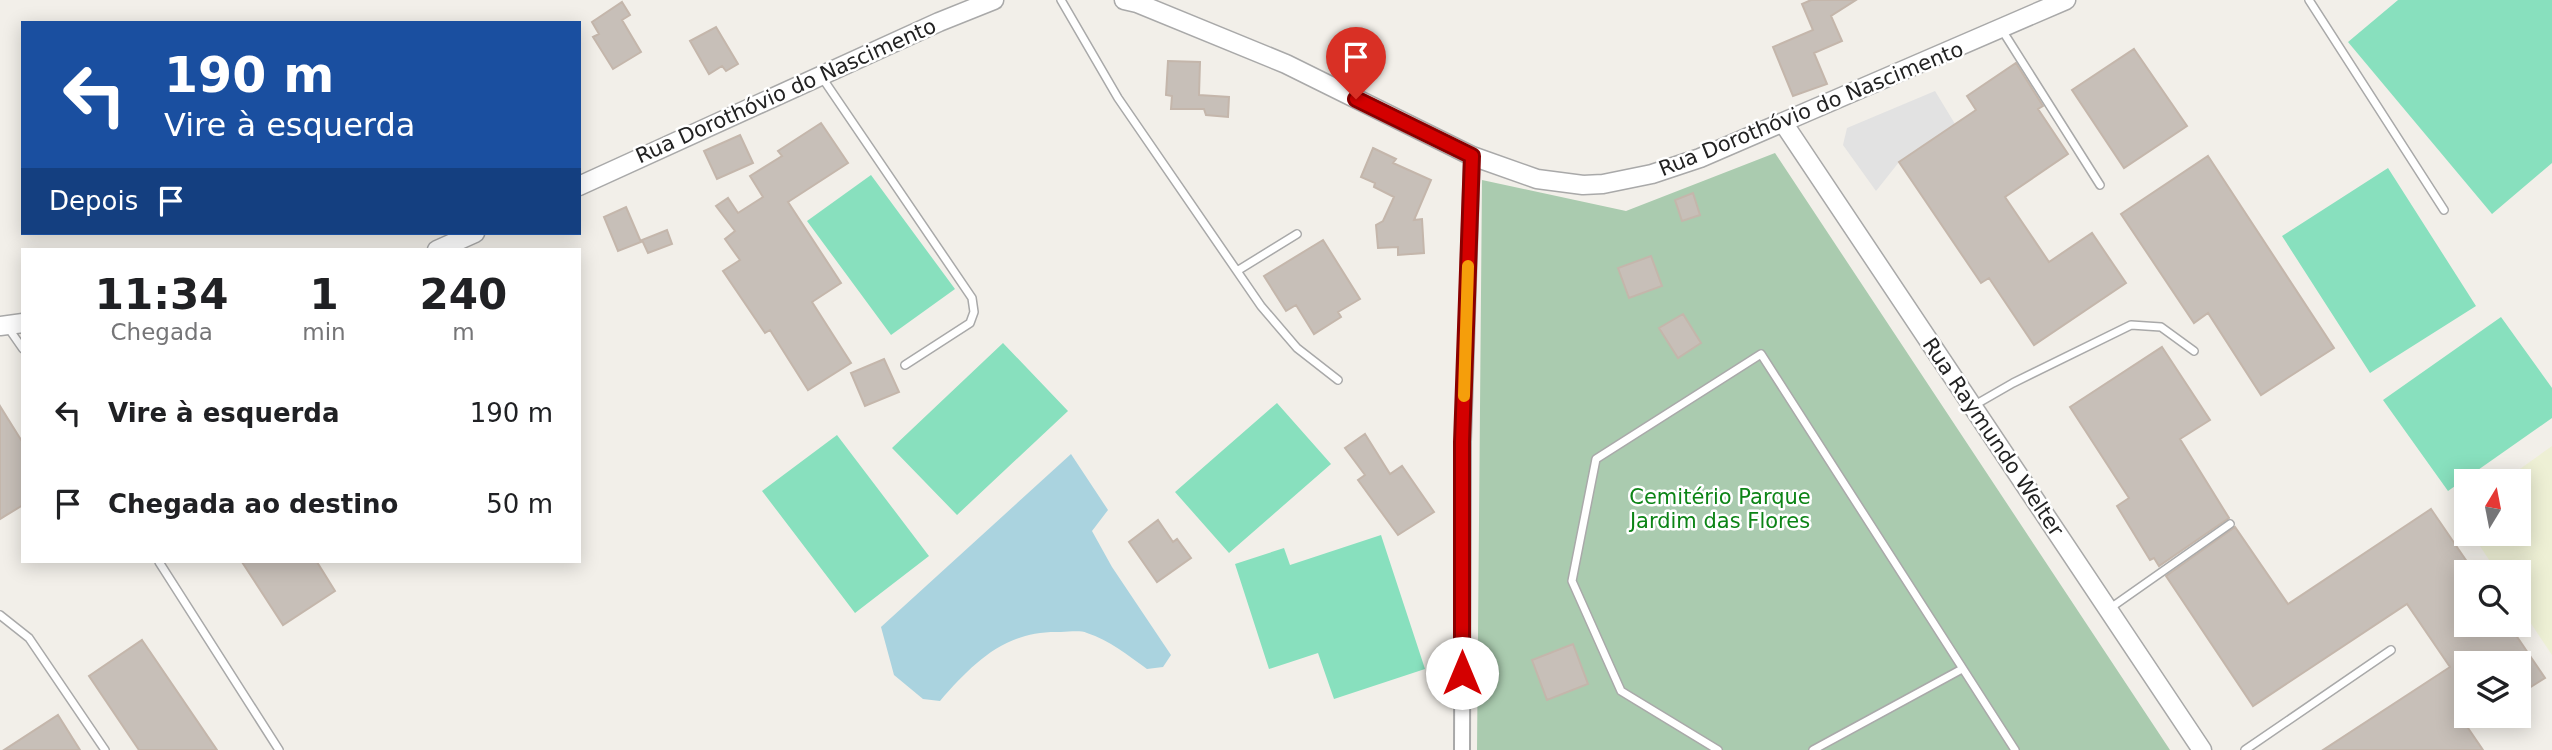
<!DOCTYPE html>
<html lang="pt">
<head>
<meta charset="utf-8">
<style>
  :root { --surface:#fff; --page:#f2f2f2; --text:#202124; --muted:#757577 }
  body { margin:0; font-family:"DejaVu Sans",sans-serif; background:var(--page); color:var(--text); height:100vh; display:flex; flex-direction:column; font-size:26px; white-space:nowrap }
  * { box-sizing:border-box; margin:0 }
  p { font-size:23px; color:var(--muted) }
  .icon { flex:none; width:38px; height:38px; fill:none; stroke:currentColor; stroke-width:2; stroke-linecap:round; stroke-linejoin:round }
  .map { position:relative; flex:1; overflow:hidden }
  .sheet { position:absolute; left:21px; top:248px; width:560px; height:315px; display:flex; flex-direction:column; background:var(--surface); border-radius:0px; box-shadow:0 4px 18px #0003 }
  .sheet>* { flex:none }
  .guide { position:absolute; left:21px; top:21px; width:560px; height:214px; border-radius:0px; box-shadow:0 4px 18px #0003; background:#1a4fa0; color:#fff; overflow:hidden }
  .needle { width:46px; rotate:10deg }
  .fabs { position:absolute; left:2454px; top:469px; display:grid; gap:14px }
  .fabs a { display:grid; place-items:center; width:77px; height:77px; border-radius:0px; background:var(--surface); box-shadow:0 4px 18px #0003; font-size:35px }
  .pin { position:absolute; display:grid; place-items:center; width:60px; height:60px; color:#fff; margin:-72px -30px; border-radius:50% 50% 50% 0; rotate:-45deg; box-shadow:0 0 7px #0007 }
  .pin .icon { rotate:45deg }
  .me { position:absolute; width:77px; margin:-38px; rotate:0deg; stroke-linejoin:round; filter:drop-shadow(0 0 5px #0008) }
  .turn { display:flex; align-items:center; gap:24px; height:147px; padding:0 28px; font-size:32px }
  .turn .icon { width:91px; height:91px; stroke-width:2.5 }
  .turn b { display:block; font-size:49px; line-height:60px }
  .then { display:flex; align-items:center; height:66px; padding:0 28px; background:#0003; gap:14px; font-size:26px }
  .eta { display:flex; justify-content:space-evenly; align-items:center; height:119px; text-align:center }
  .eta b { font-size:42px; font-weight:600; line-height:49px }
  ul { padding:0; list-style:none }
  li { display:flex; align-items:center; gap:21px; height:91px; padding:0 28px }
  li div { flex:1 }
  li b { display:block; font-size:26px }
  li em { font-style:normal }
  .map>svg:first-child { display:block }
  .farmland { fill:#eef0d5 }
  .cemetery { fill:#aacbaf }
  .pitch { fill:#88e0be }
  .parking { fill:#e2e2e2 }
  .water { fill:#aad3df }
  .building { fill:#c7bfb8; stroke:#c4b6ab; stroke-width:2 }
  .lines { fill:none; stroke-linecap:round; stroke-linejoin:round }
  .service-casing { stroke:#a9a9a9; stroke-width:10 }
  .minor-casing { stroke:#a9a9a9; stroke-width:18 }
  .tertiary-casing { stroke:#a9a9a9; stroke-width:21 }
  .service { stroke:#fff; stroke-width:7 }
  .minor { stroke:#fff; stroke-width:14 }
  .tertiary { stroke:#fff; stroke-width:18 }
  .route-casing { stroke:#8a0000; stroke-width:18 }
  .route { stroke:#d40000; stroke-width:12 }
  .slow { stroke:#f59e0b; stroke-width:12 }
  .labels { text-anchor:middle; stroke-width:5; stroke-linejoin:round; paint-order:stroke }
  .street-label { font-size:21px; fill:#222; stroke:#fff }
  .park-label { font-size:21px; fill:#0c8416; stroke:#fff }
</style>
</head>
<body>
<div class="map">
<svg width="2552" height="750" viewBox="0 0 2552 750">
  <rect width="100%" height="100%" fill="#f2efe9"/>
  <path class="farmland" d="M2552,446v209l-34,-51v-32h-21l-25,-38h46v-53h-15z"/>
  <path class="cemetery" d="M1775,153l395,597h-693l5,-570 144,31z"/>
  <path class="pitch" d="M2398,0h154v163l-60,51 -144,-172z
    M2388,168l88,138 -106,67 -88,-137z
    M871,175l84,114 -64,46 -84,-114z
    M2501,317l51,71v30l-104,73 -65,-91z
    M1003,343l65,68 -111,104 -65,-67z
    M1277,403l54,61 -102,89 -54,-61z
    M837,435l92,121 -74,57 -93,-122z
    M1381,535l44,134 -91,30 -16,-46 -49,16 -34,-105 49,-16 6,17z"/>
  <path class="parking" d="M1935,91l20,33 -56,38 -23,29 -33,-46 4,-17z"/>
  <path class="water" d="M1071,454l37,56 -16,21 20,36 59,88 -8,12 -16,2c-18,-13 -38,-29 -60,-36 -7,-3 -18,-1 -26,-1 -55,-2 -87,30 -121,69l-17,-2 -29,-24 -13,-48z"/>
  <path class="building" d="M1811,0h45l-25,16 11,25 -28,12 13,31 -34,12 -20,-49 40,-17 -11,-26z
    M622,2l8,13 -8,5 19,32 -28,17 -20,-32 6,-3 -7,-12z
    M716,27l22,37 -12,7 -4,-5 -13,8 -19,-33z
    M2134,49l53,77 -63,42 -52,-78z
    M1168,61l32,1 -1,33 30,2 -1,20 -22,-2 -2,-6h-33l1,-13 -6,-1z
    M2016,63l27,43 -5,3 30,45 -63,43 44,65 43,-29 34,50 -92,62 -45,-67 -8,5 -82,-121 77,-52 -9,-14z
    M821,123l27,40 -60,39 53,81 -29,19 39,61 -43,27 -38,-60 -5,3 -42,-62 17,-11 -15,-21 10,-8 -19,-25 12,-8 10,15 25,-16 -13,-21 32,-20 -4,-5z
    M740,135l13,28 -36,16 -13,-28z
    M1373,148l23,11 -3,4 38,17 -17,40 8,-1 2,34 -26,2v-8l-20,1 -2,-23 7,-4 11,-24 -20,-10 1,-4 -14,-6z
    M2208,156l126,192 -73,47 -53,-82 -14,10 -73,-109z
    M1693,193l7,22 -18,6 -7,-21z
    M626,207l15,35 -23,9 -14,-34z
    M667,230l5,14 -24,9 -6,-13z
    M1323,240l37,59 -22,13 3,5 -27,17 -18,-29 -10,6 -22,-35z
    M1651,256l11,30 -33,12 -11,-30z
    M1683,314l18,29 -23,15 -19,-30z
    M2162,347l48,73 -30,19 49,79 -70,48 -5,-8 -4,2 -33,-54 12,-8 -59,-91z
    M884,359l15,33 -34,14 -14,-33z
    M0,406l23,37v62l-23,14z
    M1365,434l25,40 12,-8 32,46 -36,23 -40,-55 7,-5 -20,-27z
    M2431,509l43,63h-8v53h43l36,53 -27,17v-32h-52v53h21l-19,12 15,22h-160l127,-83 -43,-63 -154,102 -87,-130 69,-49 53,77z
    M1158,520l15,22 4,-3 14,19 -34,24 -28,-40z
    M242,562h75l18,29 -52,34z
    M142,640l75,110h-78l-50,-74z
    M1573,644l15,40 -41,16 -15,-40z
    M58,715l22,35h-76z"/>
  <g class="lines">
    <defs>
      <path id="service" d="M1061,0l57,98 143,208 36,42 41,32
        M2309,0l135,210
        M2002,30l98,155
        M821,76l151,222 2,14 -4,11 -65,42
        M1237,271l60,-37
        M7,326l16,23
        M1973,406l40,-23 118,-58 30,2 33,24
        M159,562l120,188
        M2109,609l121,-85
        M0,615l29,23 76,112
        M1718,750l-97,-59 -49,-110 24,-122 165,-105 254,396
        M1813,750l149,-81
        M2245,750l146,-100"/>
      <path id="minor" d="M1462,750l1,-308 9,-286"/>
      <path id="tertiary" d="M1124,0l13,3 149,61 186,92 65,23 46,6 20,-1 49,-10 48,-16 366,-158
        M1784,124l418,626
        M579,186l360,-164 55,-22
        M437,250l38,-17
        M0,326l23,-3"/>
    </defs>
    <use href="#service" class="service-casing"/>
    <use href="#minor" class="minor-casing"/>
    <use href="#tertiary" class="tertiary-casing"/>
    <use href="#service" class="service"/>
    <use href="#minor" class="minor"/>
    <use href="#tertiary" class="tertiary"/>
  </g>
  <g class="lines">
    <defs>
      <path id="route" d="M1356,99l116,57 -10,286v231"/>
    </defs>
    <use href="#route" class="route-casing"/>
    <use href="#route" class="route"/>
    <path class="slow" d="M1464,396l4,-130"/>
  </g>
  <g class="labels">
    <g class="street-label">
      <text transform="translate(786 91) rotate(-24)" y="7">Rua Dorothóvio do Nascimento</text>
      <text transform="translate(1811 109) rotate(-22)" y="7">Rua Dorothóvio do Nascimento</text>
      <text transform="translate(1993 437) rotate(56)" y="7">Rua Raymundo Welter</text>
    </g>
    <g class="park-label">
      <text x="1720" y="504">Cemitério Parque<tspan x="1720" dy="24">Jardim das Flores</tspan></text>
    </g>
  </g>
</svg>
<div class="fabs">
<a><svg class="needle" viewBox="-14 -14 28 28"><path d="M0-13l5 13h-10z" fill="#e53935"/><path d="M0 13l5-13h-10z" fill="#757577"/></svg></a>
<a><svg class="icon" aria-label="search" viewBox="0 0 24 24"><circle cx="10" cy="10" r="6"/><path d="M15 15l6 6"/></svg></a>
<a><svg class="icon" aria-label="layers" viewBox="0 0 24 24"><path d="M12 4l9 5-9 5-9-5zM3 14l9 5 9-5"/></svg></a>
</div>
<div class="pin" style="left:1356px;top:99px;background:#d93025"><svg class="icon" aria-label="arrive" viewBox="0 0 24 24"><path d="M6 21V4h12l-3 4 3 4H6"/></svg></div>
<svg class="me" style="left:1462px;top:673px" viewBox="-20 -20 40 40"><circle r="19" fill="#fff"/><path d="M0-13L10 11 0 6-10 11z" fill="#d40000"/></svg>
<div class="guide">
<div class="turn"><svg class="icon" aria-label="left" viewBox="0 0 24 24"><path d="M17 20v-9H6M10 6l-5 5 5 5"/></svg><div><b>190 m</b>Vire à esquerda</div></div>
<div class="then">Depois<svg class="icon" aria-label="arrive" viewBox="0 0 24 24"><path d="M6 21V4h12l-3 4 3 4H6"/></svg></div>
</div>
<section class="sheet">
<div class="eta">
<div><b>11:34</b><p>Chegada</p></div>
<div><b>1</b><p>min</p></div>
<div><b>240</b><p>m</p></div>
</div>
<ul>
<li><svg class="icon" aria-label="left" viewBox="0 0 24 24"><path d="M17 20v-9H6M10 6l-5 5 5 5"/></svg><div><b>Vire à esquerda</b></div><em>190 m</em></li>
<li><svg class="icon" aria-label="arrive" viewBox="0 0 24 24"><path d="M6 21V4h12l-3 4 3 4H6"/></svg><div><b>Chegada ao destino</b></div><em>50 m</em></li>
</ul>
</section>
</div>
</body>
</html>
